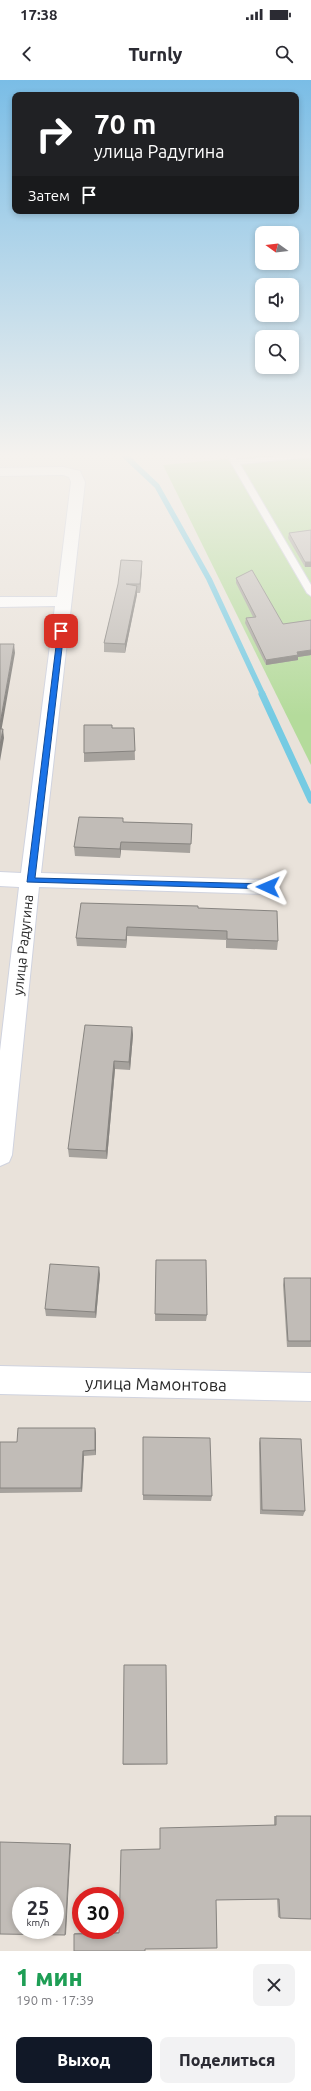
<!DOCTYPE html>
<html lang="ru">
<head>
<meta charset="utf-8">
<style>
  :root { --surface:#fff; --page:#f2f2f3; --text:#2b2b33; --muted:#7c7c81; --accent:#111827 }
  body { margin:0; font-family:Ubuntu,sans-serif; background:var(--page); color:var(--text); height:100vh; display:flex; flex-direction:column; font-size:15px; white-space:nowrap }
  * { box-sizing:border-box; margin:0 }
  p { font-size:13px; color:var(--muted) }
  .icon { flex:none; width:22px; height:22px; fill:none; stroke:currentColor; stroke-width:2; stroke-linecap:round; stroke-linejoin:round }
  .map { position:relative; height:1871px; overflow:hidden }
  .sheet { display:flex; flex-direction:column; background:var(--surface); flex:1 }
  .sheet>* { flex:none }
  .guide { position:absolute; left:12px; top:12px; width:287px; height:122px; border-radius:8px; box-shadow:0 2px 6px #0003; background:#202124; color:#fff; overflow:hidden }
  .needle { width:26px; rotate:285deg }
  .buttons { position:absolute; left:255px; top:146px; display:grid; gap:8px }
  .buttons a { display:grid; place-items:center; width:44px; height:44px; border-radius:8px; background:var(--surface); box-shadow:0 2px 6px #0003; font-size:20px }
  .speed { position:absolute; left:12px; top:1807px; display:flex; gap:8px; font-size:20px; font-weight:700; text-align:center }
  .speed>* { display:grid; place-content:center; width:52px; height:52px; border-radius:50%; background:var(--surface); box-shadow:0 2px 6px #0003; line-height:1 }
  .speed small { font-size:10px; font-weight:400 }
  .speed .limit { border:6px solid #d22; background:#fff; color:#111 }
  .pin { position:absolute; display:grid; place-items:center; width:34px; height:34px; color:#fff; margin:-17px; border-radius:8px; box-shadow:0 2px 6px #0006 }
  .me { position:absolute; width:44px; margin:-22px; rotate:271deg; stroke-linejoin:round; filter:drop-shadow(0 0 3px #0008) }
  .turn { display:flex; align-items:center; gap:14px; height:84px; padding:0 16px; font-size:18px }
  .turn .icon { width:52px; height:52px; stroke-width:2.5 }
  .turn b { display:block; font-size:28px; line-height:34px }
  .then { display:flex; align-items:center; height:38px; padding:0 16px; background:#0003; gap:8px; font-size:15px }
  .round { display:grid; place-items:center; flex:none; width:42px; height:42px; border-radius:8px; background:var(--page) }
  .summary { display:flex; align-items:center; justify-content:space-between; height:68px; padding:0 16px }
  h1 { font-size:24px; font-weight:800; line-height:30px; color:#1e9e55 }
  .action { display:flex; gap:8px; margin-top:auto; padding:8px 16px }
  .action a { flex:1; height:46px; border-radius:8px; background:var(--accent); color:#fff; font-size:16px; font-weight:800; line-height:46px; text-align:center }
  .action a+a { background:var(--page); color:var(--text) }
  .status { display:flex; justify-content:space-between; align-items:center; height:28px; padding:0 20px; background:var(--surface); direction:ltr }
  .status svg { height:11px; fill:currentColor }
  header { display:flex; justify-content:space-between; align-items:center; height:52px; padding:0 16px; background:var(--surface); font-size:18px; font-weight:800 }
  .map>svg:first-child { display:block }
  .green { fill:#b4db9b }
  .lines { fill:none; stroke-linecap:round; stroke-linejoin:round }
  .stream-far1 { stroke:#75cbe3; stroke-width:5.5 }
  .stream { stroke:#75cbe3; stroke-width:7 }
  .service-casing { stroke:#d0d3df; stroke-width:2 }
  .minor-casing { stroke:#d0d3df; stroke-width:2 }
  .service { fill:#fff; fill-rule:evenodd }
  .minor { fill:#fff; fill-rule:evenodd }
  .wall { fill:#a6a29d }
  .shaded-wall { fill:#878480 }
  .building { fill:#c1bcb7; stroke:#878480; fill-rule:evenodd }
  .route { fill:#1a73e8; stroke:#114b97 }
  .labels { text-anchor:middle; stroke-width:3; stroke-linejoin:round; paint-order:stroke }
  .street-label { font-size:14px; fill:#272727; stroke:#fff }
  .near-street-label { font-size:17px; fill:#272727; stroke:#fff }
</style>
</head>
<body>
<div class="status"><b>17:38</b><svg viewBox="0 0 49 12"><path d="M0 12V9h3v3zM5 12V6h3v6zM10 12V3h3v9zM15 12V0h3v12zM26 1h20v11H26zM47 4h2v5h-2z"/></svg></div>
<header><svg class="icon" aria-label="back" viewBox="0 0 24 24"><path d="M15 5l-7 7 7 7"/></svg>Turnly<svg class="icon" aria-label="search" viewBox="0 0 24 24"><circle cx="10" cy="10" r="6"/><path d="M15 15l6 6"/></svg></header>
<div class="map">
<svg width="311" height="1871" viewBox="0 0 311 1871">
  <rect width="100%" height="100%" fill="#e9e2da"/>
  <path class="green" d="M285,374h26v311l-148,-300z"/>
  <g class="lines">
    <path class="stream-far1" d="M123,374l34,32 52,93 54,116"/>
    <path class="stream" d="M262,614l49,106"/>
    <defs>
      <path id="service" d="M226,374h8l3,6 74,-6v3l-71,7 71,121v11l-4,-3z"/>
      <path id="minor" d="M63,387l17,4 5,11 -44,391 227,7 7,2 3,5 -3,5 -7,2 -229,-7 -27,268 -3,7 -9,4v-115l19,-164 -19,-1v-14l21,1 34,-267 -55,1v-10h57l14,-115 -2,-5 -6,-2 -63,1v-8z
        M0,1286l311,7v28l-311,-7z"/>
    </defs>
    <use href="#service" class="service-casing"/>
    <use href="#minor" class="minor-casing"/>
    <use href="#service" class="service"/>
    <use href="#minor" class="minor"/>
  </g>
  <path class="wall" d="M311,450v37h-6l-17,-29 1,-5z
    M142,489l-2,24h-3l-12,60 -21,-1v-9l14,-59z
    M236,498l47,46 28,-4v35l-13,2v3l-32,5 -21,-42 1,-5 7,-1 -17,-34z
    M112,648h22l1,32 -51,2v-9z
    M123,738v4l69,2 -2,29 -69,-3 -1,8 -45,-2 -1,-9z
    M198,828l80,33 -1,9 -51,-2v-8l-99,-4 -1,12 -49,-2 -1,-8z
    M132,947l1,8 -3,35 -15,-1 -8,90 -38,-2 -1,-8z
    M156,1180l51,55 -1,6h-51z
    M100,1194l-4,44 -50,-2 -1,-7z
    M284,1198h27v69h-24l-4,-62z
    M95,1348l1,6v21l-12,1 -2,36 -82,1v-51h17z
    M260,1358l45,73 -2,5 -43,-2 -1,-71z
    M143,1415l69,1 -1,5 -68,-1z
    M166,1585l1,99 -44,1v-1z
    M274,1736h2l4,102 -2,-1 -1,-18 -61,1 1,48 -143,-14 1,-1 44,-1 41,-83 114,-24z"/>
  <path class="shaded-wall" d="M142,481v8l-2,24v-9z
    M305,482h6v5h-6z
    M137,506v9l-12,58v-9z
    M14,564l1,9 -15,85v-14z
    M311,570v5l-13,2v3l-32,5v-5l31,-8z
    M3,649l1,9 -4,23v-16z
    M121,762v8l-1,8v-9z
    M127,847v9l-1,12v-8z
    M132,947l1,8 -3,35 -1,-8z
    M114,981l1,8 -8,90 -1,-8z
    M99,1187l1,7 -4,44 -1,-6z
    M95,1348l1,6v21l-1,-5z
    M83,1371l1,5 -2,36 -1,-4z
    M70,1764h1l-5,90 -1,1z"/>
  <path class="building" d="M311,450v32h-6l-16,-29z
    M121,480l21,1 -2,23h-14l11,2 -12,58 -21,-1 14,-59z
    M252,490l31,54 28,-4v30l-14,2 1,3 -32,5 -20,-42 10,-1 -20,-39z
    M0,564h14l-14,80z
    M84,645h28v3h22l1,23 -51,2z
    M0,649h3l-3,16z
    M79,737l44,1v4l69,2 -1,20 -70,-2 -1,7 -46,-2z
    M81,823l117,3v2l79,3 1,30 -51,-2v-8l-100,-4 -1,13 -50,-2z
    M85,945l47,2 -3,35 -15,-1 -8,90 -38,-2z
    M156,1180h50l1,55 -52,-1z
    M50,1184l49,3 -4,45 -50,-3z
    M284,1198h27v63h-23z
    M18,1348h77v22l-12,1 -2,37h-81v-46h17z
    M143,1357l67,1 2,58 -69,-1z
    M260,1358l41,1 4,72 -43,-1z
    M124,1585h42l1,99h-44z
    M276,1736h35v103l-31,-1 -1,-19 -63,1 1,48 -72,1v2h-71v-17l45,-1 2,-83 39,-1v-21l116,-3z
    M0,1762l70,2 -5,91 -65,-1zM21,1816h34v34h-34z"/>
  <linearGradient id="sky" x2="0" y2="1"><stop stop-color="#7abde6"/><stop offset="0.59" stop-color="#f5f2ee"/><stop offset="1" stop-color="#f5f2ee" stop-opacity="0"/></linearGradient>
  <rect width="311" height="636" fill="url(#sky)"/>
  <path class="route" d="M58,550l6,1 -29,247 233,6 3,1v4l-244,-7z"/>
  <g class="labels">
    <g class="street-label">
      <text transform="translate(23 865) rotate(-84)" y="5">улица Радугина</text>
    </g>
    <g class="near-street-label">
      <text transform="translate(156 1304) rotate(1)" y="6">улица Мамонтова</text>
    </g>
  </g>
</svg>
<div class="buttons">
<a><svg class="needle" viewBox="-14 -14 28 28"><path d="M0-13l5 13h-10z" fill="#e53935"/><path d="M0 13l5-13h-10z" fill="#7c7c81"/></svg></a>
<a><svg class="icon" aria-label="sound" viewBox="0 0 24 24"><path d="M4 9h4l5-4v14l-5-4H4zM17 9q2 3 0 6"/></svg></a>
<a><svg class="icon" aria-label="search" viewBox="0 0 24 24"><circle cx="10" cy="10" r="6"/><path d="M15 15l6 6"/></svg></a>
</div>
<div class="speed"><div>25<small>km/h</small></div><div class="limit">30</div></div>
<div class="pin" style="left:61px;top:551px;background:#d93025"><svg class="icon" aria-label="arrive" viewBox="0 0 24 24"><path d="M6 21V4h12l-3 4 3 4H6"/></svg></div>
<svg class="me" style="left:268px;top:807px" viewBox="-20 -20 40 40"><path d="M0-17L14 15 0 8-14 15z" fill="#1a73e8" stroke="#fff" stroke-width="4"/></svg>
<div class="guide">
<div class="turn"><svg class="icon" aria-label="right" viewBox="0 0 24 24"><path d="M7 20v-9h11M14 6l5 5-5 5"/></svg><div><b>70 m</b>улица Радугина</div></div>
<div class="then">Затем<svg class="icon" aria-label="arrive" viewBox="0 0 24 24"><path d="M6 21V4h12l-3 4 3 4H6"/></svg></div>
</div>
</div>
<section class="sheet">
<div class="summary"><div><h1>1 мин</h1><p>190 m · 17:39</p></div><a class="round"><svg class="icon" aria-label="close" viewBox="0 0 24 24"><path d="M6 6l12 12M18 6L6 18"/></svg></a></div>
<div class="action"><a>Выход</a><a>Поделиться</a></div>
</section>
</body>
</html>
